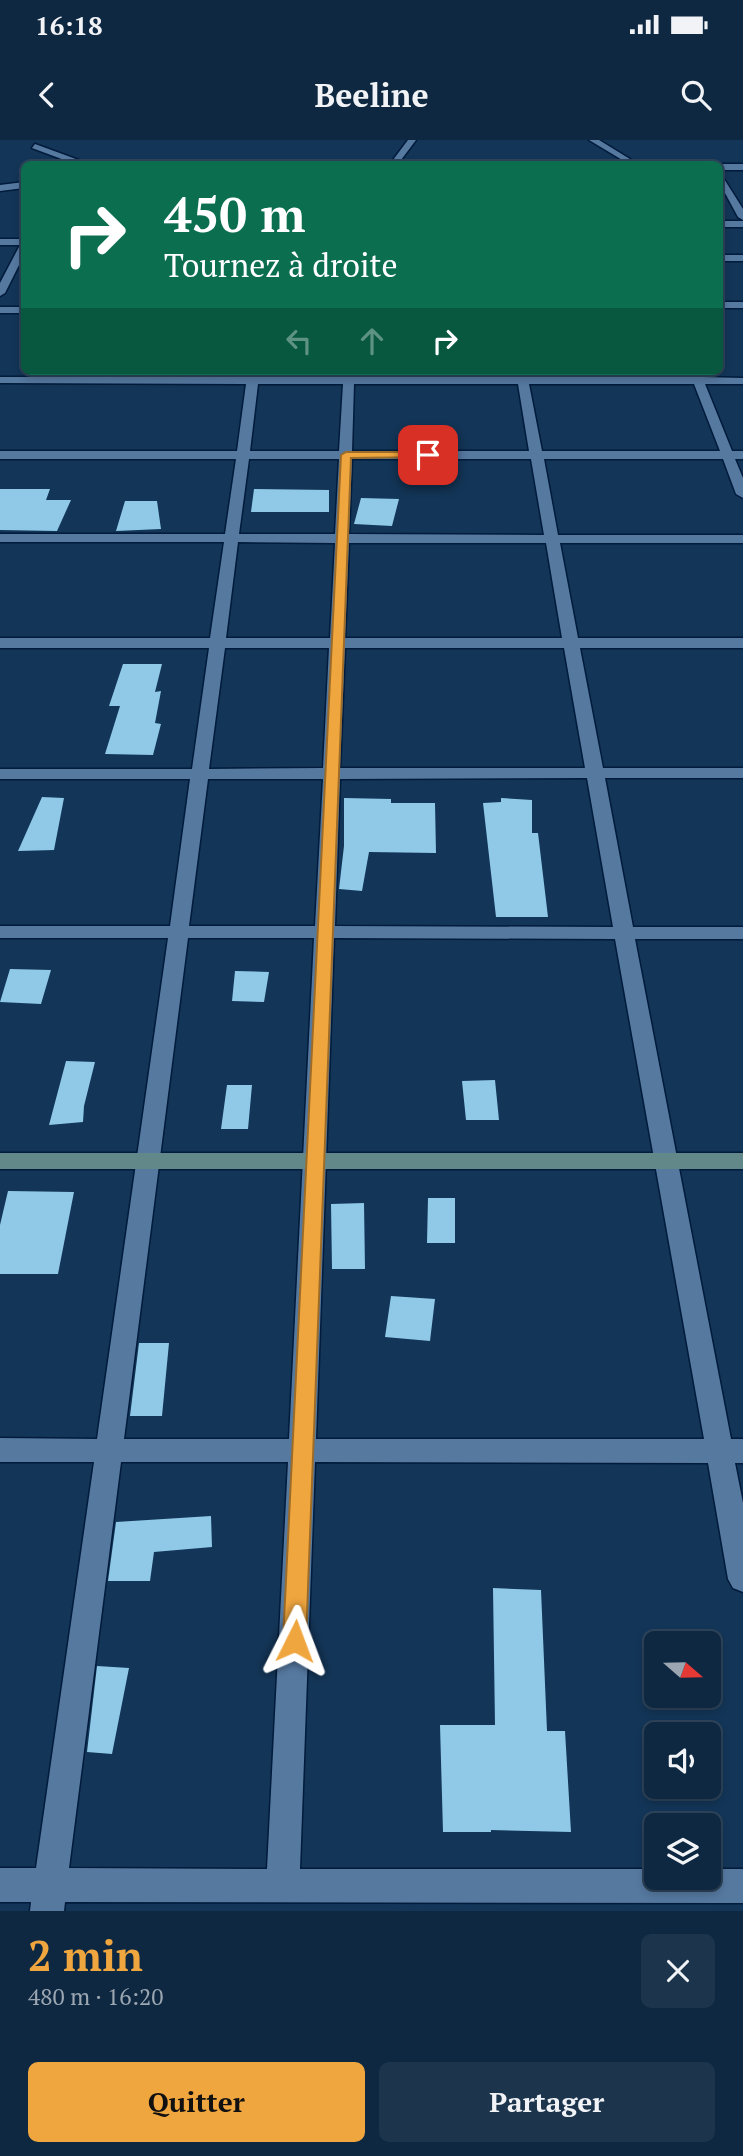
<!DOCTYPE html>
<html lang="fr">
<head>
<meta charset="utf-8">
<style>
  :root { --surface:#0e2841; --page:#1c344c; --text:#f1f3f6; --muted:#9ba6b1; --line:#2e445a; --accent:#f0a63e }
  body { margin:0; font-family:"PT Serif",serif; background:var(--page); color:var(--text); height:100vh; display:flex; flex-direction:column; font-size:26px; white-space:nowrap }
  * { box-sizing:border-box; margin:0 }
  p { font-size:23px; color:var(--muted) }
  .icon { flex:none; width:38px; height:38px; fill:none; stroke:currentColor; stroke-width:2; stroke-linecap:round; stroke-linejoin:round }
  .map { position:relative; height:1771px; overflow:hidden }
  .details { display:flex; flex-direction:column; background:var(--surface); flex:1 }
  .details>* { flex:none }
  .top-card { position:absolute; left:21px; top:21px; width:702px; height:214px; border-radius:10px; box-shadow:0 4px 10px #0003,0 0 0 2px var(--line); background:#0b6e4f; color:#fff; overflow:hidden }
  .needle { width:46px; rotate:110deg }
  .fabs { position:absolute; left:644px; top:1491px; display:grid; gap:14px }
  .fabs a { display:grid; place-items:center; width:77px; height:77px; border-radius:10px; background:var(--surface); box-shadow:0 4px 10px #0003,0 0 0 2px var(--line); font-size:35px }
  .pin { position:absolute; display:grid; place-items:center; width:60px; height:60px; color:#fff; margin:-30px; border-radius:14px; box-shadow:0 4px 10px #0006 }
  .me { position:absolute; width:77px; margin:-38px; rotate:3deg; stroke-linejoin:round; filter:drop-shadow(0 0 5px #0008) }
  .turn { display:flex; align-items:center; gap:24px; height:147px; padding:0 28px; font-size:32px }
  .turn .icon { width:91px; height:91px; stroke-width:2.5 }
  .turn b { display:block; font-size:49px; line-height:60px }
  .lanes { display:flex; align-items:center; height:66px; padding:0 28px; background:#0003; justify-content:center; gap:35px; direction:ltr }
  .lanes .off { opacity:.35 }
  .round { display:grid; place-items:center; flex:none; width:74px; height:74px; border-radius:10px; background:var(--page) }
  .overview { display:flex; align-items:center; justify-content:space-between; height:119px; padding:0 28px }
  h1 { font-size:42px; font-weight:700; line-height:52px; color:var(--accent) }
  .button { display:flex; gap:14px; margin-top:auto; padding:14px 28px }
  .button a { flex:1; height:80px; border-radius:10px; background:var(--accent); color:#111; font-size:28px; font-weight:700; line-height:80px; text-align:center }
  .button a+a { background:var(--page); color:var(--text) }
  .status { display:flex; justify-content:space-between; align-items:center; height:49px; padding:0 35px; background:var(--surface); direction:ltr }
  .status svg { height:19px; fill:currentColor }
  header { display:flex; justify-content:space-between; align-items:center; height:91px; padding:0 28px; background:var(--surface); font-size:32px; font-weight:700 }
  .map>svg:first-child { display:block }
  .building { fill:#8fc9e7 }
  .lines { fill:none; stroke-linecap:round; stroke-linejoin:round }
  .street-casing { stroke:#001b3b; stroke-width:3 }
  .secondary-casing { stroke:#001b3b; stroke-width:3 }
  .street { fill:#5679a0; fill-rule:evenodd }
  .secondary { fill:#62888a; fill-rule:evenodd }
  .route { fill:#f0a63e; stroke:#9c6c28; stroke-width:2 }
</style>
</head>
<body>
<div class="status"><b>16:18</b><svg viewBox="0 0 49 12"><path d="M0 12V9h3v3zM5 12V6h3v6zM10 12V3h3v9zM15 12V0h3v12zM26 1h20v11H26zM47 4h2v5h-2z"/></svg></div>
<header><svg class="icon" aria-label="back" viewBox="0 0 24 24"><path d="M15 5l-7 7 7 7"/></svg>Beeline<svg class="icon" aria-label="search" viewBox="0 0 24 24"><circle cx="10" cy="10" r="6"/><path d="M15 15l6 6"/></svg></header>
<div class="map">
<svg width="743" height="1771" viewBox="0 0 743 1771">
  <rect width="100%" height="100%" fill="#133557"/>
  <path class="building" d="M0,349h50l-4,11h25l-14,31 -57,-1z
    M254,349l75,1v22h-78z
    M361,358l38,1 -7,27 -38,-2z
    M125,361h32l4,28 -45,2z
    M123,524h39l-7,28 6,-1 -6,32 6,1 -8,31 -48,-1 15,-48h-11z
    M42,657l22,1 -10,52 -36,1z
    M344,658l47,1v4h44l1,50 -67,-1 -7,39 -23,-2 5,-43z
    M501,658l31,2v33h6l10,84h-52l-13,-114 18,-1z
    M10,829l41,1 -10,34 -41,-2z
    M235,831l34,1 -5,30 -32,-1z
    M66,921l29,1 -11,44 -1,16 -34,3z
    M495,940l4,40h-33l-4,-39z
    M227,945h25l-4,44h-27z
    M8,1051l66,1 -16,82h-58v-49z
    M428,1058h27v45h-28z
    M364,1063l1,66h-33l-1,-65z
    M391,1156l44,3 -5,42 -45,-4z
    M139,1203h30l-7,73h-32z
    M211,1376l1,31 -58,5 -4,29h-42l8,-59z
    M493,1448l48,2 6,141h18l6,101 -80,-2v2h-48l-3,-107h55z
    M97,1526l32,2 -17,86 -25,-2z"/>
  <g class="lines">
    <defs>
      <path id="street" d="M408,0h8l-18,24h-8z
        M589,0h10l39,24h-9z
        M35,4l49,18 1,2h-10l-43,-16z
        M719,24h24v6h-24z
        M719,31l24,38v11l-5,-3 -19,-35z
        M24,42v6l-24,3v-6z
        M719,81h24v6h-24z
        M0,99h24v16l-19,38 -5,3v-13l20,-38h-20z
        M719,115h24v6h-24z
        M719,162h24v6h-24z
        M0,167h24v6h-24z
        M248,231h12l-1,6h84v-6h12v6h161l-1,-6h12l1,6h163l-3,-6h12l2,6 41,1v6h-38l27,67h11v8h-8l8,19v20l-7,-4 -13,-35h-179l14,76h185v8h-183l18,95h165v10h-163l23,120h140v10h-138l28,149h110v12h-108l96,500h12v24h-8l8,40v89l-10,-4 -5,-9 -20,-116 -393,-1 -15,407h356v9h53v-9h34v34l-678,-1 -1,9h-34l1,-9h-31v-34h36l58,-406h-94v-24l97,1 71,-501h-168v-12h170l20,-147h-190v-10h192l17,-121h-209v-10h210l14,-96h-224v-8h225l11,-75h-236v-8h237l9,-67 -246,-1v-6h247zM258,244h85l-4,67h-89zM354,244h164l11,67h-177zM529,244h165l26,67h-178zM249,319h90l-4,75h-96zM352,319h179l13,76 -195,-1zM238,402l97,1 -5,95h-104zM349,403h197l16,95h-217zM225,508h104l-6,120 -114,1zM345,508h219l21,120h-245zM587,638l26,149 -278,-1 5,-147zM208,639h115l-8,147h-126zM188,798h126l-25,501h-165zM334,798l281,1 89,500h-388zM121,1322h167l-21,407 -198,-1z"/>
      <path id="secondary" d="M0,1013h743v16h-743z"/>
    </defs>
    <use href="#street" class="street-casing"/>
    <use href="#secondary" class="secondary-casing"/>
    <use href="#street" class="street"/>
    <use href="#secondary" class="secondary"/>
  </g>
  <path class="route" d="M428,312l4,3 -1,2 -80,1 -45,1183 -3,7 -8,3 -9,-3 -3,-7 58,-1186 5,-3z"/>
</svg>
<div class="fabs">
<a><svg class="needle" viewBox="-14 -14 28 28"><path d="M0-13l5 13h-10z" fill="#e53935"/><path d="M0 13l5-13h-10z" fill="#9ba6b1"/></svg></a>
<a><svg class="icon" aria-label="sound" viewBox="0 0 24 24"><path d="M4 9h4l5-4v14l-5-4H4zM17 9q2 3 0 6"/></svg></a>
<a><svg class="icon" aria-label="layers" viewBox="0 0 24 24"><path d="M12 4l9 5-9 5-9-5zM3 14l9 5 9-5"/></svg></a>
</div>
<div class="pin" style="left:428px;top:315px;background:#d93025"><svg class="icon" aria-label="arrive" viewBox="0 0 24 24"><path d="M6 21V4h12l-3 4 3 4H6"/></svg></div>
<svg class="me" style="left:295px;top:1501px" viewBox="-20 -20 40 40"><path d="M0-17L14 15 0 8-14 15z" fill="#f0a63e" stroke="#fff" stroke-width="4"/></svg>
<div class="top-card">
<div class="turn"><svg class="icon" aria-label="right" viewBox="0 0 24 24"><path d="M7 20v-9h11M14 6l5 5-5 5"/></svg><div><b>450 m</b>Tournez à droite</div></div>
<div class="lanes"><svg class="icon off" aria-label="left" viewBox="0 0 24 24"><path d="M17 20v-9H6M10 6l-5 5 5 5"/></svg><svg class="icon off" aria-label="ahead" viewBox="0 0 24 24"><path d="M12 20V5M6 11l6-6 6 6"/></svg><svg class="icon" aria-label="right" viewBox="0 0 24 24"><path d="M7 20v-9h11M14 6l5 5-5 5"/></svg></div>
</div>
</div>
<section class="details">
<div class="overview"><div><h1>2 min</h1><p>480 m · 16:20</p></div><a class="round"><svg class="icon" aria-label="close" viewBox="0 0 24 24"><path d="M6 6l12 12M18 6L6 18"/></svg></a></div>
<div class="button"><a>Quitter</a><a>Partager</a></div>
</section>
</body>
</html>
